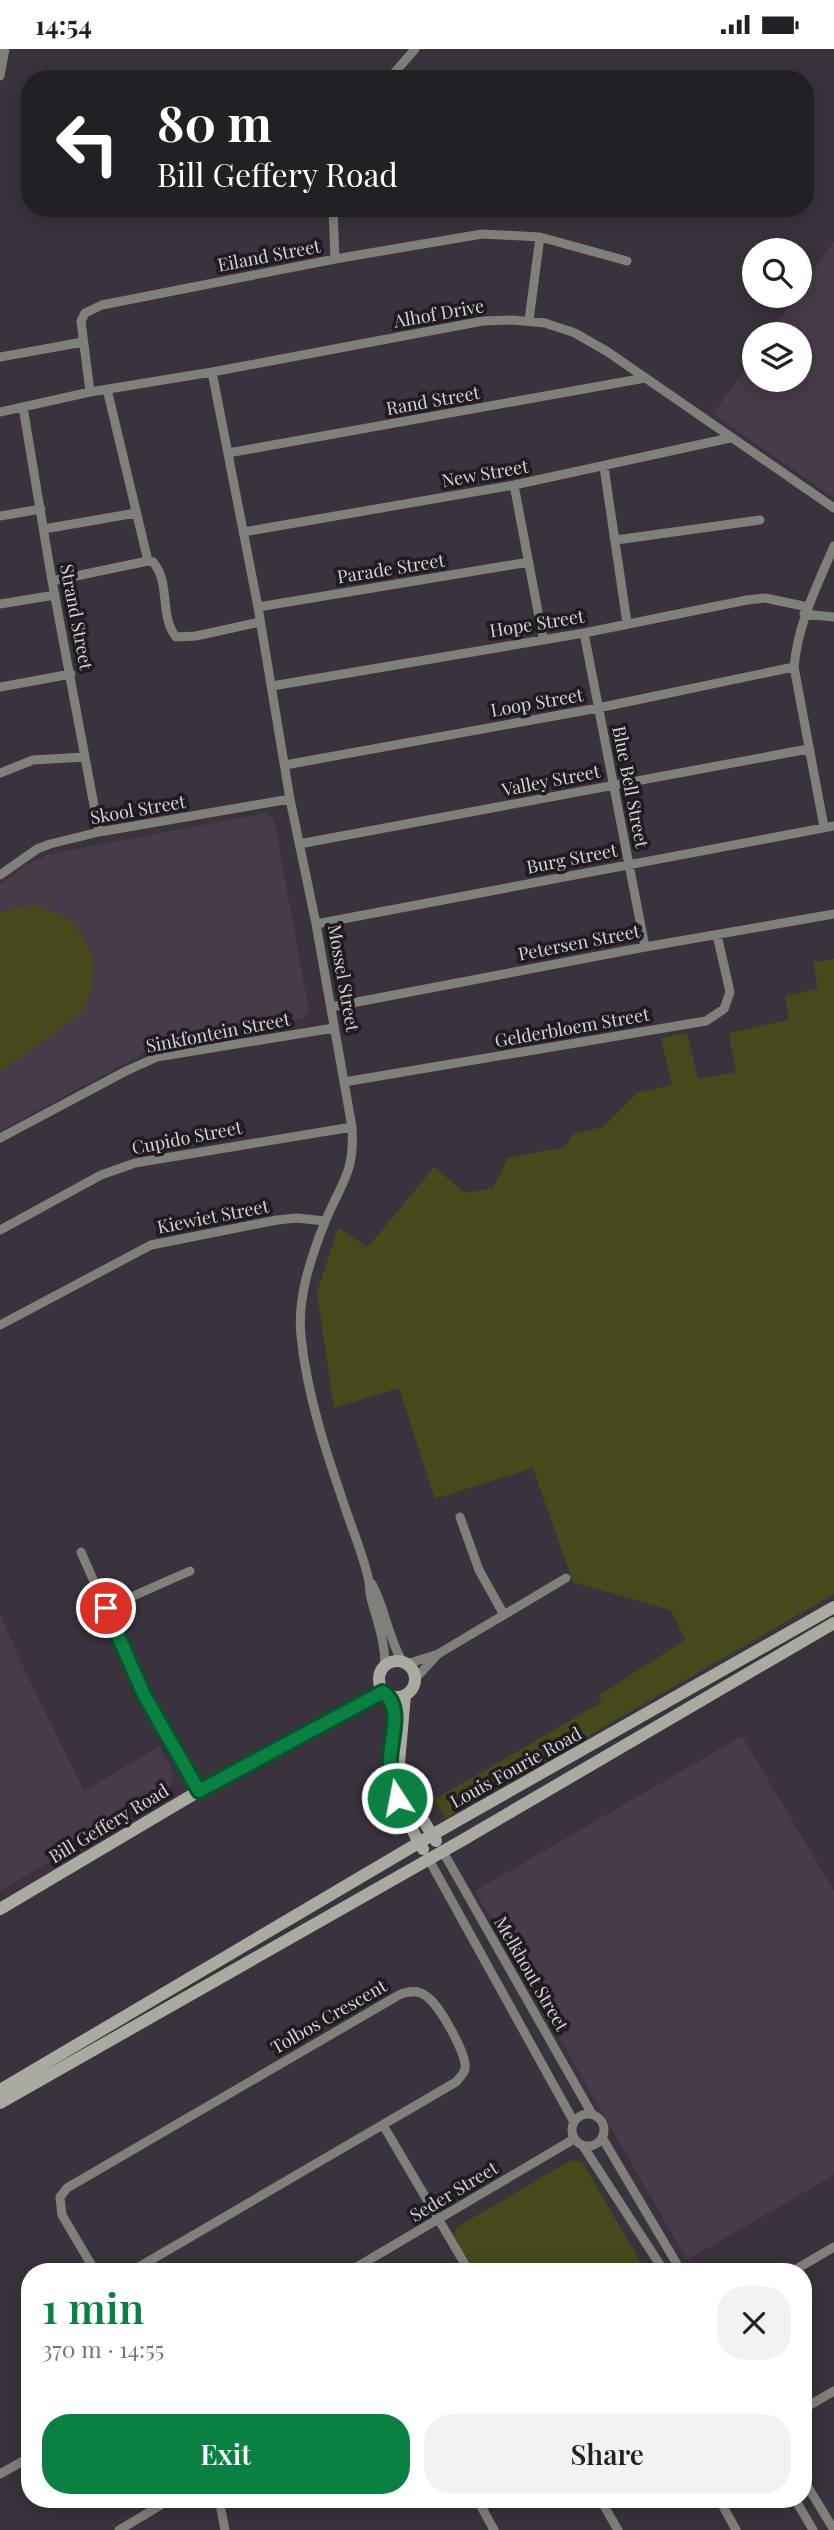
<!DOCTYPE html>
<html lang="en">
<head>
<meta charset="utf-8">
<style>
  :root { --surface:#fff; --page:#f2f2f2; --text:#202124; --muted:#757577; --accent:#0b8043 }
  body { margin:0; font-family:"Playfair Display",serif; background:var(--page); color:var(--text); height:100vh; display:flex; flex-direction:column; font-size:26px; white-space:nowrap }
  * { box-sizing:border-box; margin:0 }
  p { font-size:23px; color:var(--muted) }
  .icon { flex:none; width:38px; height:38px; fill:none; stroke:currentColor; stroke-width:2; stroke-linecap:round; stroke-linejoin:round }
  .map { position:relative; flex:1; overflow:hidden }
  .side { position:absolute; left:21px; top:2214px; width:791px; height:245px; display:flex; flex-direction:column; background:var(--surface); border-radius:28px; box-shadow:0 4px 18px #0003 }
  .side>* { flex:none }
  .guide { position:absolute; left:21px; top:21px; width:793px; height:147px; border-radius:28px; box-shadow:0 4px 18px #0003; background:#202124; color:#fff; overflow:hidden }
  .controls { position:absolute; left:742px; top:189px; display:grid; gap:14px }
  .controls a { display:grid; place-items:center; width:70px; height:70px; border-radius:50%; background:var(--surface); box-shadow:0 4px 18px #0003; font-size:35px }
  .pin { position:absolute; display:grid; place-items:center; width:60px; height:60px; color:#fff; margin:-30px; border:4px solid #fff; border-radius:50%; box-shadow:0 2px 7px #0007 }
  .me { position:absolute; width:77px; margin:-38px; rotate:349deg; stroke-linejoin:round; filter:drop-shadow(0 0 5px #0008) }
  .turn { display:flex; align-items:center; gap:24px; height:147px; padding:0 21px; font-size:32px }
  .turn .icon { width:91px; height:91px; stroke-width:2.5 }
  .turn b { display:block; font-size:49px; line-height:60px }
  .round { display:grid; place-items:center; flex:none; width:74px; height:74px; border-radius:28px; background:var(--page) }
  .summary { display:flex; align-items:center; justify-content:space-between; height:119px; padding:0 21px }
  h1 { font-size:42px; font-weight:600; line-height:52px; color:var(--accent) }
  .button { display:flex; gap:14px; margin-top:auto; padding:14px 21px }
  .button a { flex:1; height:80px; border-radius:28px; background:var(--accent); color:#fff; font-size:28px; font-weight:600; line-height:80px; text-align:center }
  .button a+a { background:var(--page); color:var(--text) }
  .status { display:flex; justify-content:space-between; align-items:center; height:49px; padding:0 35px; background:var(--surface); direction:ltr }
  .status svg { height:19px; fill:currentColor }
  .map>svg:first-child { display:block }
  .built { fill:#473a49 }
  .green { fill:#464a1a }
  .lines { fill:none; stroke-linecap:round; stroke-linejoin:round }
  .street { stroke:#7f807a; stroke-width:9 }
  .secondary { stroke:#a9aba0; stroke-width:12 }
  .route-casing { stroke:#07532c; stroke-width:18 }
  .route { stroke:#0b8043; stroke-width:12 }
  .labels { text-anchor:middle; stroke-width:7; stroke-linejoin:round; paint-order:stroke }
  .street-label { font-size:18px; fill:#d6d0d7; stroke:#1f1b20 }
</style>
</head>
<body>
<div class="status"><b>14:54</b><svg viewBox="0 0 49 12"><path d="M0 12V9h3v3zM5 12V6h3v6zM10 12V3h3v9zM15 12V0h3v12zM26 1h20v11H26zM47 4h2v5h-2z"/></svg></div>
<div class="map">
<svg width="834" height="2481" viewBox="0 0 834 2481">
  <rect width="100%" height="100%" fill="#3a323c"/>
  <path class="built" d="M834,192v257l-121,-84 41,-58v24h46v-46h-31l27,-38h4v-6z
    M267,764l7,6 35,192 -6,7 -148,29 -155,84v-246l26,-20 24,-11z
    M0,1564l23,54 61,124 76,-45 14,29 -6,17 -168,99z
    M742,1687l92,155v284l-147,85 -212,-369z"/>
  <path class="green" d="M38,856l36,17 19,35 -1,32 -10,24 -82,59v-158l6,-4z
    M834,910v635l-305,176 -23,6 -60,43 -12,-19 168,-98 -4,-6 87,-56 -14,-30 -98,-28 -40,-114 -98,31 -36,-111 -65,20 -17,-116 21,-64 30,19 66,-80 31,26 28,-5 15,-30 57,-11 8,-13 30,-7 34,-34 35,-8 -11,-47 26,-5 11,46 38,-7 -7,-39 60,-13 -4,-24 33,-7 -5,-27z
    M572,2111l10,2 64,109h-171l-21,-35 3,-9z"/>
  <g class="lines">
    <path class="street" d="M0,27l5,-27
      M389,30l26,-30
      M333,159l2,51
      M529,271l11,-83
      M0,308l83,-15
      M212,323l46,235 32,192 26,125 36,203c3,47 -11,55 -27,95 -14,35 -28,76 -24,114 6,61 27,122 47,180 7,20 15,40 20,61 2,6 1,14 3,21 6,23 14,43 14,67
      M107,340l41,172
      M90,343l-9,-71 4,-8 17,-8 233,-46 147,-25 58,3 87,24
      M23,358l29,174 47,251
      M0,363l90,-20 122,-20 271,-51 29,-1 33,3 30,10 33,19 226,156
      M228,404l417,-75
      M604,418l23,156
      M514,436l29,153
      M0,467l41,-7
      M44,480l92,-16
      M243,483l271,-47 216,-47
      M616,491l144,-20
      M52,532l96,-20 5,1c18,21 6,54 23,75l20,-1 64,-14
      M0,555l55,-9
      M258,558l271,-45
      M804,565l30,3
      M584,584l61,314
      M272,637l312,-53 163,-33 18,-2 43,9
      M0,638l71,-13
      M285,716l313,-57 196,-41
      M0,724l33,-13 52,-3
      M824,778l-30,-160c4,-44 23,-81 40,-121
      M299,795l509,-95
      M0,826l37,-26 13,-5 49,-12 191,-33
      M316,875l518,-98
      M331,958l314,-60 189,-33
      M344,1033l362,-61 18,-12 6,-17 -13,-57
      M0,1089l126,-67 31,-14 177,-29
      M0,1181l101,-55 34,-12 217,-36
      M0,1276l151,-80 126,-25 20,-2 28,3
      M460,1468l19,53 25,45
      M81,1503l63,143 55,96
      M372,1535c13,24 16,53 30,77
      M106,1559l84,-37
      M407,1615l28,-9
      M415,1630l23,-25 128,-76
      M442,1801l150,264
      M428,1809l146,264
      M572 2081a16 16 0 1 1 32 0a16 16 0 1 1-32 0Z
      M383,2076l86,146
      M603,2090l78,132
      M583,2097l81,125
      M95,2222l-33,-56 -2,-18 7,-9 332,-193c9,-4 19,-5 27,1 12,7 42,59 39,73 -1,5 -6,9 -9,13l-324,189
      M350,2222l224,-132
      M793,2222l41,-24
      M803,2360l31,-18
      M0,2425l30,-17
      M803,2430l31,51
      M219,2450l6,31
      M477,2450l17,31
      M600,2450l18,31
      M719,2450l17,31
      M795,2450l18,31
      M119,2481l52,-31"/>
    <path class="secondary" d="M379 1630a18 18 0 1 1 36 0a18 18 0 1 1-36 0Z
      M388,1646c10,29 1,39 2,66 0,32 17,60 33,88
      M405,1646l-6,68 11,36 26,42
      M0,1860l199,-118 184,-99
      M0,2041l432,-255 402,-228
      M0,2054l461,-262 373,-218"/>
  </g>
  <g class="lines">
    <defs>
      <path id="route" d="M106,1559l38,87 55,96 184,-99c21,15 7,48 7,68 0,13 3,26 7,38"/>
    </defs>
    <use href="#route" class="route-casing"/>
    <use href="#route" class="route"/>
  </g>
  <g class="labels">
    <g class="street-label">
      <text transform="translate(269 207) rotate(-11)" y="6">Eiland Street</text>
      <text transform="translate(439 265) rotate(-10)" y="6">Alhof Drive</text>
      <text transform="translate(433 352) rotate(-10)" y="6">Rand Street</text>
      <text transform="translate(485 425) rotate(-10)" y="6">New Street</text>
      <text transform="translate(391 520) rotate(-9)" y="6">Parade Street</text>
      <text transform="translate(76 568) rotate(79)" y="6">Strand Street</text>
      <text transform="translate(537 575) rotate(-9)" y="6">Hope Street</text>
      <text transform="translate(537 654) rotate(-10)" y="6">Loop Street</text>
      <text transform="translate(551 732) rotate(-11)" y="6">Valley Street</text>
      <text transform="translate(630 738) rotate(79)" y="6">Blue Bell Street</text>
      <text transform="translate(138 761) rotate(-10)" y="6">Skool Street</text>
      <text transform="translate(572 810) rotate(-11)" y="6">Burg Street</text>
      <text transform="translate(579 894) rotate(-11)" y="6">Petersen Street</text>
      <text transform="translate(343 929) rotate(80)" y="6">Mossel Street</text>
      <text transform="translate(572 979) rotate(-10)" y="6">Gelderbloem Street</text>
      <text transform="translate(218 984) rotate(-11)" y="6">Sinkfontein Street</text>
      <text transform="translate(187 1089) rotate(-11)" y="6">Cupido Street</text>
      <text transform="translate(213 1168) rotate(-11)" y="6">Kiewiet Street</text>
      <text transform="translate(516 1719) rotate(-29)" y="6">Louis Fourie Road</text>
      <text transform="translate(109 1775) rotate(-31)" y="6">Bill Geffery Road</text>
      <text transform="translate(531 1925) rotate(60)" y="6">Melkhout Street</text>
      <text transform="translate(329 1968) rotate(-30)" y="6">Tolbos Crescent</text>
      <text transform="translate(454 2143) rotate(-31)" y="6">Seder Street</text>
    </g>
  </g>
</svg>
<div class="controls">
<a><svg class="icon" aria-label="search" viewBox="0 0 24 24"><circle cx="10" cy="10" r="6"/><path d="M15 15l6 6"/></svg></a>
<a><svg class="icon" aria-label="layers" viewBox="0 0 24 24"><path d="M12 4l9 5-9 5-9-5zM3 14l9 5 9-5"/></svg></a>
</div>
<div class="pin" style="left:106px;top:1559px;background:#d93025"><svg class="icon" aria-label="arrive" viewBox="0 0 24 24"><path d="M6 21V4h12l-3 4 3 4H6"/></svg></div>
<svg class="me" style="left:397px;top:1749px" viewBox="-20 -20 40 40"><circle r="17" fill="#0b8043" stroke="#fff" stroke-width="3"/><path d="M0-11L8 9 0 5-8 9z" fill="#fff"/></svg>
<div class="guide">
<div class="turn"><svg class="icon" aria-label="left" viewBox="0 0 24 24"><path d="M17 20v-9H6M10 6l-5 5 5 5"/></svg><div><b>80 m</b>Bill Geffery Road</div></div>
</div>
<section class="side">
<div class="summary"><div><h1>1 min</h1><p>370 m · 14:55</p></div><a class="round"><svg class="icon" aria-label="close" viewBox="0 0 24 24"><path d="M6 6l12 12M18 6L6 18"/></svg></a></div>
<div class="button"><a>Exit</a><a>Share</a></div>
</section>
</div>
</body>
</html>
